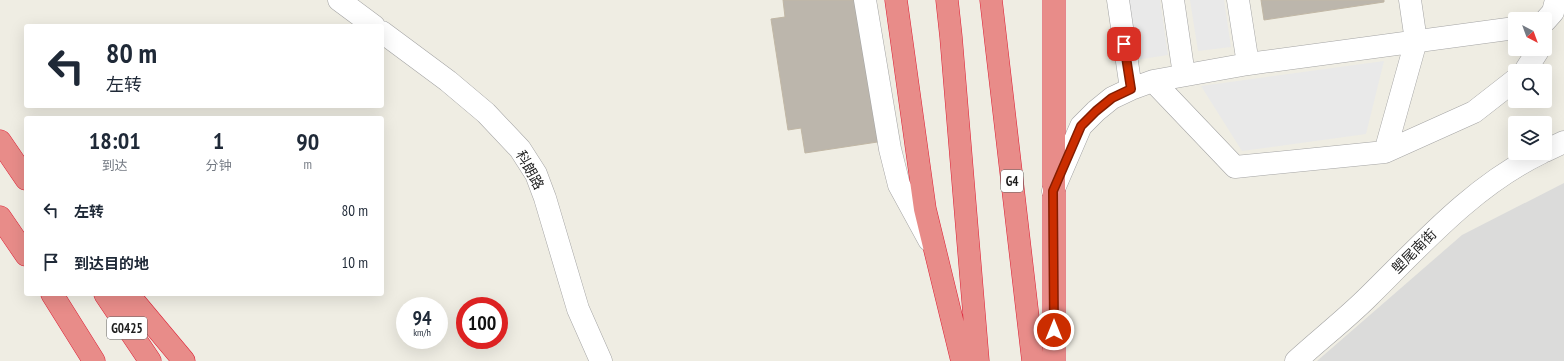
<!DOCTYPE html>
<html lang="zh">
<head>
<meta charset="utf-8">
<style>
  :root { --surface:#fff; --page:#f2f2f3; --text:#1f2937; --muted:#747a83 }
  body { margin:0; font-family:"PT Sans Narrow","Noto Sans SC",sans-serif; background:var(--page); color:var(--text); height:100vh; display:flex; flex-direction:column; font-size:15px; white-space:nowrap }
  * { box-sizing:border-box; margin:0 }
  p { font-size:13px; color:var(--muted) }
  .icon { flex:none; width:22px; height:22px; fill:none; stroke:currentColor; stroke-width:2; stroke-linecap:round; stroke-linejoin:round }
  .map { position:relative; flex:1; overflow:hidden }
  .details { position:absolute; left:24px; top:116px; width:360px; height:180px; display:flex; flex-direction:column; background:var(--surface); border-radius:4px; box-shadow:0 4px 16px #0002 }
  .details>* { flex:none }
  .guide { position:absolute; left:24px; top:24px; width:360px; height:84px; border-radius:4px; box-shadow:0 4px 16px #0002; background:#fff; color:var(--text); overflow:hidden }
  .needle { width:26px; rotate:139deg }
  .tools { position:absolute; left:1508px; top:12px; display:grid; gap:8px }
  .tools a { display:grid; place-items:center; width:44px; height:44px; border-radius:4px; background:var(--surface); box-shadow:0 4px 16px #0002; font-size:20px }
  .speed { position:absolute; left:396px; top:297px; display:flex; gap:8px; font-size:20px; font-weight:700; text-align:center }
  .speed>* { display:grid; place-content:center; width:52px; height:52px; border-radius:50%; background:var(--surface); box-shadow:0 4px 16px #0002; line-height:1 }
  .speed small { font-size:10px; font-weight:400 }
  .speed .limit { border:6px solid #d22; background:#fff; color:#111 }
  .pin { position:absolute; display:grid; place-items:center; width:34px; height:34px; color:#fff; margin:-17px; border-radius:8px; box-shadow:0 2px 6px #0006 }
  .me { position:absolute; width:44px; margin:-22px; rotate:0deg; stroke-linejoin:round; filter:drop-shadow(0 0 3px #0008) }
  .turn { display:flex; align-items:center; gap:14px; height:84px; padding:0 16px; font-size:18px }
  .turn .icon { width:52px; height:52px; stroke-width:2.5 }
  .turn b { display:block; font-size:28px; line-height:34px }
  .eta { display:flex; justify-content:space-evenly; align-items:center; height:68px; text-align:center }
  .eta b { font-size:24px; font-weight:600; line-height:28px }
  ul { padding:0; list-style:none }
  li { display:flex; align-items:center; gap:12px; height:52px; padding:0 16px }
  li div { flex:1 }
  li b { display:block; font-size:15px }
  li em { font-style:normal }
  .map>svg:first-child { display:block }
  .residential { fill:#dbdbda }
  .parking { fill:#e9e9e9 }
  .building { fill:#bcb6ac; stroke:#c1b7a5 }
  .lines { fill:none; stroke-linecap:round; stroke-linejoin:round }
  .minor-casing { stroke:#a4a4a4; stroke-width:23 }
  .highway-casing { stroke:#dd2036; stroke-width:23 }
  .minor { stroke:#fff; stroke-width:22 }
  .highway { stroke:#e88c89; stroke-width:22 }
  .route-casing { stroke:#841d00; stroke-width:10 }
  .route { stroke:#cb2d00; stroke-width:7 }
  .labels { text-anchor:middle; stroke-width:3; stroke-linejoin:round; paint-order:stroke }
  .shield { fill:#fff; stroke:#616161; stroke-width:1 }
  .shield-label { font-size:13px; font-weight:bold; fill:#1d1d1d }
  .street-label { font-size:14px; fill:#1d1d1d; stroke:#fff }
</style>
</head>
<body>
<div class="map">
<svg width="1564" height="361" viewBox="0 0 1564 361">
  <rect width="100%" height="100%" fill="#efede3"/>
  <path class="residential" d="M1564,183v178h-247l145,-126z"/>
  <path class="parking" d="M1126,0h34l8,55 -33,5z
    M1190,0h34l7,47 -33,4z
    M1384,61l-18,73 -124,17 -41,-65z"/>
  <path class="building" d="M783,0h80l21,141 -79,12 -4,-25 -13,2 -17,-111 14,-2z
    M1261,0h123v2l-120,18z"/>
  <g class="lines">
    <defs>
      <path id="minor" d="M339,0l35,26
        M865,0l25,149 9,36 30,55
        M1118,0l13,89
        M1173,0l11,75
        M1238,0l10,64
        M1545,21l8,-9 3,-12
        M382,32l66,49 38,32 34,36 16,25 9,24 33,111 23,52
        M1525,71l14,-22
        M1153,81l82,86 150,-15 89,-40 41,-32
        M1545,151l19,-9
        M1385,152l31,-111 -6,-41
        M1053,191l28,-65 15,-15 16,-13 19,-9 22,-8 95,-17 267,-36
        M1296,361c24,-22 50,-42 73,-65 53,-52 104,-110 172,-143"/>
      <path id="highway" d="M896,0l29,209 37,152
        M947,0l4,37 27,324
        M991,0l42,361
        M0,141l26,38
        M0,217l26,38
        M52,294l42,67
        M105,294l45,67
        M128,294l56,67
        M1054,361v-361"/>
    </defs>
    <use href="#minor" class="minor-casing"/>
    <use href="#highway" class="highway-casing"/>
    <use href="#minor" class="minor"/>
    <use href="#highway" class="highway"/>
  </g>
  <g class="lines">
    <defs>
      <path id="route" d="M1054,330l-1,-139 28,-65 15,-15 16,-13 19,-9 -7,-45"/>
    </defs>
    <use href="#route" class="route-casing"/>
    <use href="#route" class="route"/>
  </g>
  <g class="labels">
    <g class="shield">
      <rect x="1001" y="170" width="22" height="22" rx="3"/>
      <rect x="107" y="317" width="40" height="22" rx="3"/>
    </g>
    <g class="shield-label">
      <text x="1012" y="186">G4</text>
      <text x="127" y="333">G0425</text>
    </g>
    <g class="street-label">
      <text transform="translate(530 170) rotate(61)" y="5">科朗路</text>
      <text transform="translate(1414 251) rotate(-45)" y="5">塱尾南街</text>
    </g>
  </g>
</svg>
<div class="tools">
<a><svg class="needle" viewBox="-14 -14 28 28"><path d="M0-13l5 13h-10z" fill="#e53935"/><path d="M0 13l5-13h-10z" fill="#747a83"/></svg></a>
<a><svg class="icon" aria-label="search" viewBox="0 0 24 24"><circle cx="10" cy="10" r="6"/><path d="M15 15l6 6"/></svg></a>
<a><svg class="icon" aria-label="layers" viewBox="0 0 24 24"><path d="M12 4l9 5-9 5-9-5zM3 14l9 5 9-5"/></svg></a>
</div>
<div class="speed"><div>94<small>km/h</small></div><div class="limit">100</div></div>
<div class="pin" style="left:1124px;top:44px;background:#d93025"><svg class="icon" aria-label="arrive" viewBox="0 0 24 24"><path d="M6 21V4h12l-3 4 3 4H6"/></svg></div>
<svg class="me" style="left:1054px;top:330px" viewBox="-20 -20 40 40"><circle r="17" fill="#cb2d00" stroke="#fff" stroke-width="3"/><path d="M0-11L8 9 0 5-8 9z" fill="#fff"/></svg>
<div class="guide">
<div class="turn"><svg class="icon" aria-label="left" viewBox="0 0 24 24"><path d="M17 20v-9H6M10 6l-5 5 5 5"/></svg><div><b>80 m</b>左转</div></div>
</div>
<section class="details">
<div class="eta">
<div><b>18:01</b><p>到达</p></div>
<div><b>1</b><p>分钟</p></div>
<div><b>90</b><p>m</p></div>
</div>
<ul>
<li><svg class="icon" aria-label="left" viewBox="0 0 24 24"><path d="M17 20v-9H6M10 6l-5 5 5 5"/></svg><div><b>左转</b></div><em>80 m</em></li>
<li><svg class="icon" aria-label="arrive" viewBox="0 0 24 24"><path d="M6 21V4h12l-3 4 3 4H6"/></svg><div><b>到达目的地</b></div><em>10 m</em></li>
</ul>
</section>
</div>
</body>
</html>
